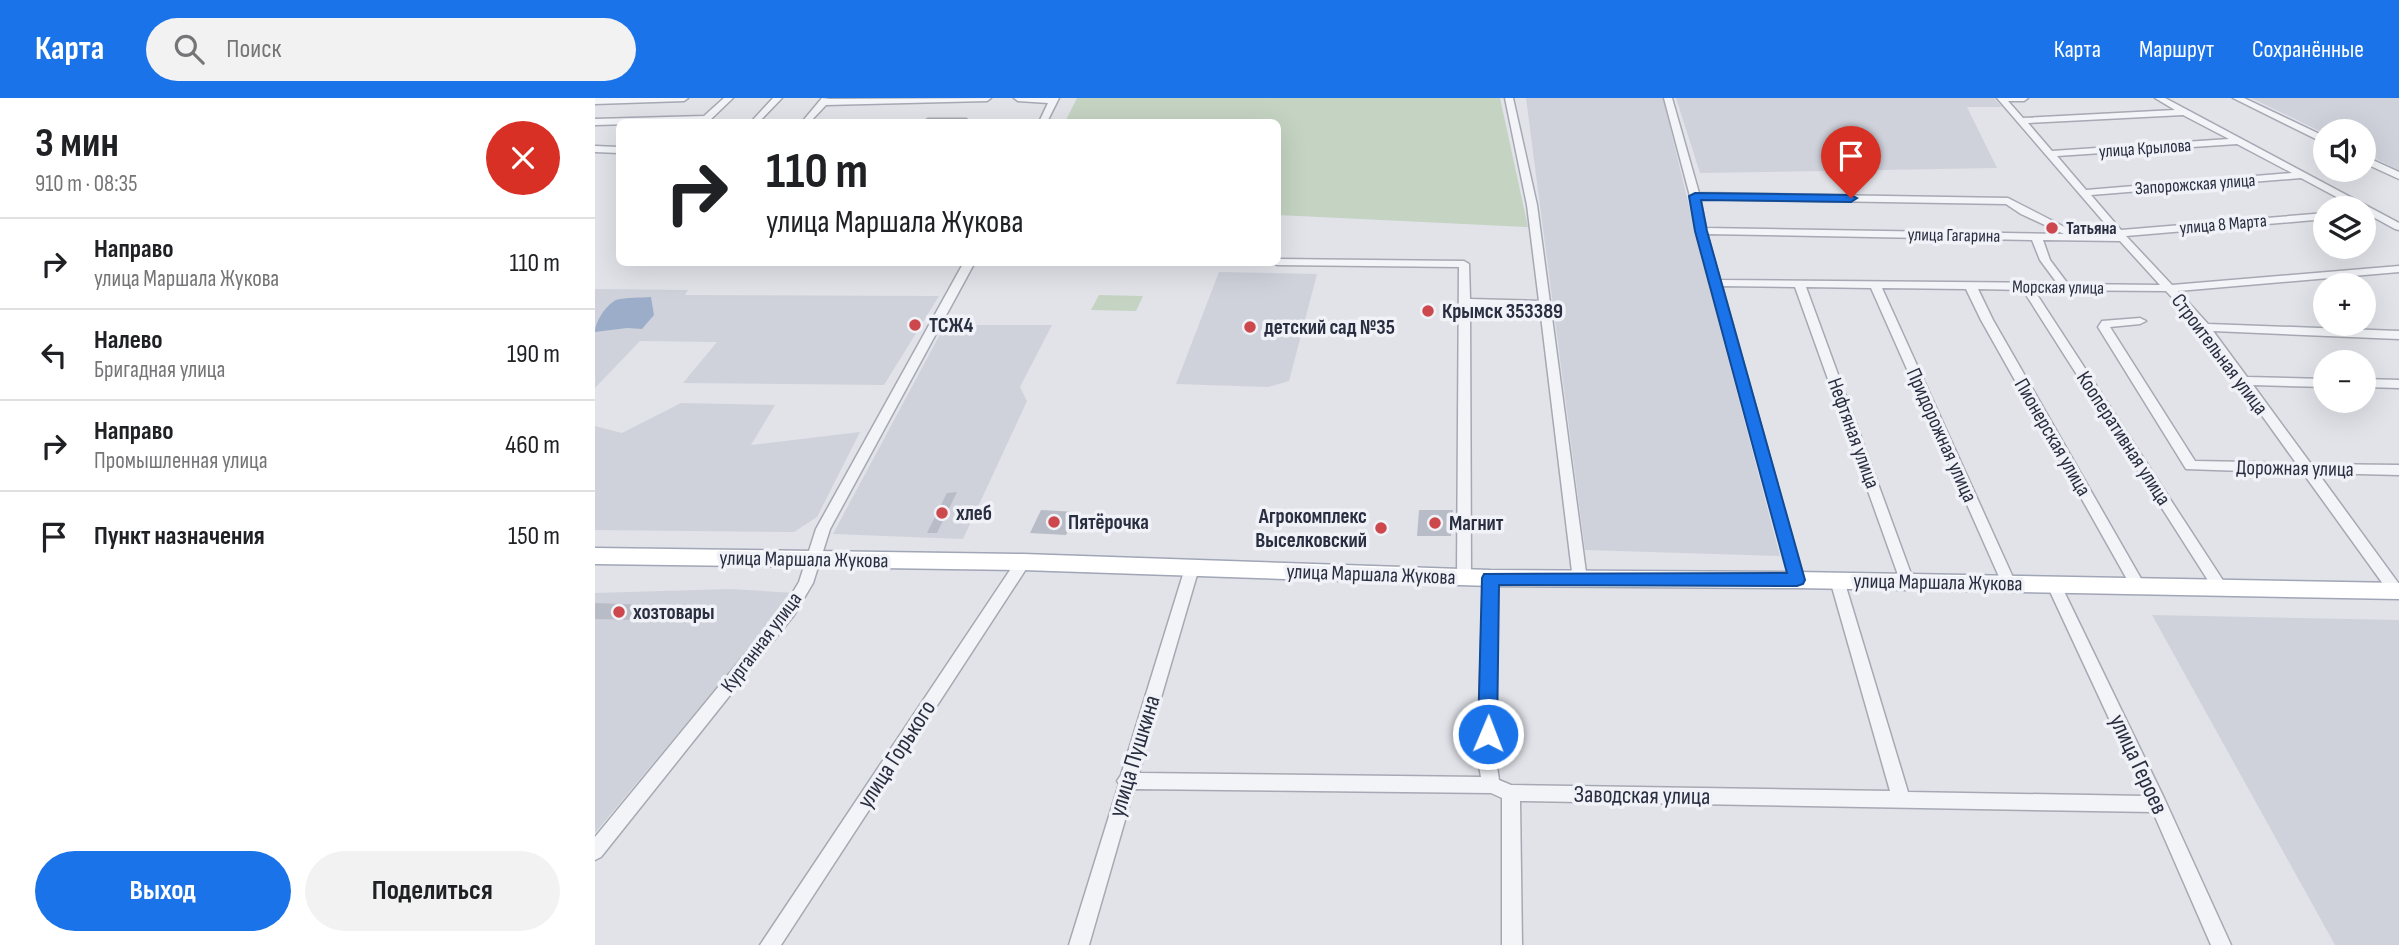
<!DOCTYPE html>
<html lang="ru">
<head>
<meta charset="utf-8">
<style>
  :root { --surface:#fff; --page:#f2f2f2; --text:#202124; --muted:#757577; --line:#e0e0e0; --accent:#1a73e8 }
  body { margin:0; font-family:"Sofia Sans Condensed",sans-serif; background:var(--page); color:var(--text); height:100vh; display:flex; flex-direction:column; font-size:26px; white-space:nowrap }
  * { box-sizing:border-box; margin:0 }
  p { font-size:23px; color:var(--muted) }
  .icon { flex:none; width:38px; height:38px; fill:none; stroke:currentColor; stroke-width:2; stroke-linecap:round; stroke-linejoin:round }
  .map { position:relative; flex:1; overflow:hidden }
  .sheet { display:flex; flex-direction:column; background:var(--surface); width:595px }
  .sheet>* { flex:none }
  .hud { position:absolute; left:21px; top:21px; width:665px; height:147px; border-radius:10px; box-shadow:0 7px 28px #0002; background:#fff; color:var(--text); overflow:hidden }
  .buttons { position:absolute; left:1718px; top:21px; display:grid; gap:14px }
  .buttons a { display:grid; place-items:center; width:63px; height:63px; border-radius:50%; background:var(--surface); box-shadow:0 7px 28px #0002; font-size:35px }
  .pin { position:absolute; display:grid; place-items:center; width:60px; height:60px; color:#fff; margin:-72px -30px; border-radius:50% 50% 50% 0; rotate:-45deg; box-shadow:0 0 7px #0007 }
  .pin .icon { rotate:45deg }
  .me { position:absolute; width:77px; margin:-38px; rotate:1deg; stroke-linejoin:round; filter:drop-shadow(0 0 5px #0008) }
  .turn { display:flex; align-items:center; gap:24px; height:147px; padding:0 35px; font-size:32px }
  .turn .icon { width:91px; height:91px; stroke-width:2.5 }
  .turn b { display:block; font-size:49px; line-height:60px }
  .round { display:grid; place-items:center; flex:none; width:74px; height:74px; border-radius:37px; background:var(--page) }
  .head { display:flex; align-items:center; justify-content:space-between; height:119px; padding:0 35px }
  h1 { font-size:42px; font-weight:700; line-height:52px }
  .cta { display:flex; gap:14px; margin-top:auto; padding:14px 35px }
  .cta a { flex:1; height:80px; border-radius:42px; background:var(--accent); color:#fff; font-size:28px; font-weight:700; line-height:80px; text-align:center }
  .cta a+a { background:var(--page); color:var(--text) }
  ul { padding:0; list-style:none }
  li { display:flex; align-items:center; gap:21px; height:91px; padding:0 35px; border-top:2px solid var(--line) }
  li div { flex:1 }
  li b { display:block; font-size:26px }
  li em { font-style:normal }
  header { display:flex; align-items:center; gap:42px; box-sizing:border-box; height:98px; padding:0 35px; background:var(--accent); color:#fff }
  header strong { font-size:33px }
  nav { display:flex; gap:38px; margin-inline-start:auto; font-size:24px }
  .search { width:490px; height:63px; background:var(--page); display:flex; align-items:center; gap:18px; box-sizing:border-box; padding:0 24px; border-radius:38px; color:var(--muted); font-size:26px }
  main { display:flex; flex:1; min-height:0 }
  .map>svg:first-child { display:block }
  .built { fill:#cfd2db }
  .green { fill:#c4d3c2 }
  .water { fill:#9cadc9 }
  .building { fill:#b8bcc6 }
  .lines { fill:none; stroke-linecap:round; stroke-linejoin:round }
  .minor-casing { stroke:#a6a9b3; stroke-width:3 }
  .major-casing { stroke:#a0a6b5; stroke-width:3 }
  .minor { fill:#f3f4f8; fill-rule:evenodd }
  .major { fill:#fff; fill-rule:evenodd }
  .route { fill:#1a73e8; stroke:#114b97; stroke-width:2 }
  .poi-dot { fill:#cc484d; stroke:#f0f2f7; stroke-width:2.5 }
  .labels { text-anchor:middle; stroke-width:7; stroke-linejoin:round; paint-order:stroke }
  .far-street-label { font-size:18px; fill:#292f41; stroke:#f0f2f7 }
  .far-poi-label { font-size:18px; font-weight:bold; fill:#292f41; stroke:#f0f2f7; text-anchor:start }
  .poi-label { font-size:21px; font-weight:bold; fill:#292f41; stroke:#f0f2f7; text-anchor:start }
  .street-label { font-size:21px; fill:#292f41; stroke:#f0f2f7 }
  .near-street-label { font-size:24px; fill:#292f41; stroke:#f0f2f7 }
</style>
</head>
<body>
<header>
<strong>Карта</strong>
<div class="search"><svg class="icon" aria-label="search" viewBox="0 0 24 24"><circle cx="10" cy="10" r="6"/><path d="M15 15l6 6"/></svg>Поиск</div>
<nav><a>Карта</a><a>Маршрут</a><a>Сохранённые</a></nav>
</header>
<main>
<section class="sheet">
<div class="head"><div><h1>3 мин</h1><p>910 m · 08:35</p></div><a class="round" style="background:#d93025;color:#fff"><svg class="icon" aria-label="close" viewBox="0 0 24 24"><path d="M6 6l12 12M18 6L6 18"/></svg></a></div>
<ul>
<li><svg class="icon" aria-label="right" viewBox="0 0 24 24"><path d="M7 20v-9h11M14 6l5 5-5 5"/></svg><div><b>Направо</b><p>улица Маршала Жукова</p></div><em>110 m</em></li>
<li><svg class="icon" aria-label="left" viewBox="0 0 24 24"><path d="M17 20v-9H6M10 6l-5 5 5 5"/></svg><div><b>Налево</b><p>Бригадная улица</p></div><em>190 m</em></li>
<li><svg class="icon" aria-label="right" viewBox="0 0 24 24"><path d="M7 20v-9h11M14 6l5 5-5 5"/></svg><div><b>Направо</b><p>Промышленная улица</p></div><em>460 m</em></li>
<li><svg class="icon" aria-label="arrive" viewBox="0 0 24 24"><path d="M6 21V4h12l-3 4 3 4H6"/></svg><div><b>Пункт назначения</b></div><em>150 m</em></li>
</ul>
<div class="cta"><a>Выход</a><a>Поделиться</a></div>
</section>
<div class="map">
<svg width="1804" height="847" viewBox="0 0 1804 847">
  <rect width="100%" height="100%" fill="#e1e3e9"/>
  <path class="built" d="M931,0h137l38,158 79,300 -195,-6z
    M1081,0h318l8,9h-35l30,61 -297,5z
    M1656,0h148v72l-35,-17v-22h-38v3z
    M624,174l98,2 -28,107 -21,6 -92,-3z
    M0,191l93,1 -3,5 254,1 -55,89 -201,-2 34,-41 -77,-1 -45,47z
    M350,227h107l-32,62 7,14 -64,138 -130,-5z
    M86,305l94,2 -24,40 109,-13 -43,85 -23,15 -199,-2v-104l27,7z
    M136,491l64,4 -200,240v-240z
    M1557,517l247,5v325h-64z"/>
  <path class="green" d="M482,0h423l28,129 -250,-12 -1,-93h-212z
    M504,197l44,1 -7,15 -45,-1z"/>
  <path class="water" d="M56,199l3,18 -12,14 -15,-1 -32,4c0,-10 11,-27 21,-32 10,-3 25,-2 35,-3z"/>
  <path class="building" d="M362,394l-20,41h-10l20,-40z
    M446,412l36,2 -11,23 -36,-2z
    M824,412h34l-2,26h-34z
    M0,505l54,2 -11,15 -43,-1z"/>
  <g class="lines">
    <defs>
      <path id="minor" d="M0,0h93l-4,3 -89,3z
        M129,0h9l-25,24 -113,3v-6l109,-3z
        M178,0h9l-23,24h-8z
        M227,0l8,1 161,-1 -4,3 -161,4 -16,17h-8z
        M419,0h45l-12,24h-8l9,-19 -30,-2z
        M910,0h8l24,107 50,375 -2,4h-10l-2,-4 -33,-272 -70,-2 1,271 -2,4h-10l-2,-4 2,-310 -182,-2 -5,-3h5v-3l187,2 5,3 1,35 69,2 -12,-96z
        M1069,0h8l27,95 309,5 70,36 37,1 -118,-137h31l-4,3h-16l15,17 152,-8 -20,-12h10l234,125v7l-4,-1 -31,-17v-4h-7l-56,-30 -210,17 30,35 205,-17v6l-200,17 46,49 227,-19v6l-221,19 30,33 191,7v8l-186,-8 34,46 79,2v8l-73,-2 58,79 88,1v10l-81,-2 81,111v12l-8,-1 -88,-122 -117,-4 -88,-142 4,-6 38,-3 6,3 -6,3 -30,3 85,134 101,2 -56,-78 -3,-1 -1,-5 -41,-57 -29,-31 -132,-1 192,295 2,4 -2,4h-10l-193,-303 -45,-1 15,31 150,262 2,4 -2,4h-10l-152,-270 -15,-31 -84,-1 134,296 -2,4h-10l-133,-300 -65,-1 108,295 -2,4h-10l-107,-299 -73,-1 82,294 -2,4h-10l-96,-353 -6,-35zM1588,17l46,24 -177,12 -24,-28zM1642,46l55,29 -206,17 -29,-34zM1105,101l306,5 15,10 43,20 -358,-6zM1112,136l325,6 8,20 17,23 -337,-3zM1448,142l77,1 40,44 -92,-1 -18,-24z
        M1638,0h11l82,39v7z
        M333,21h38l4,3h-46z
        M0,48l24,1v6l-24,-1z
        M1769,58l35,16v7l-35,-16z
        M369,164h11l-145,267 -17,54 -19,32 -193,242 -6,3v-23l189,-230 15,-25 17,-53z
        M1769,281l35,1v8l-35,-1z
        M428,458l5,2 2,4 -2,4 -247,379h-21l258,-387z
        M597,464l5,2 2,4 -60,205 342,4 -3,-17 5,-182 2,-4h10l2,4 -1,182 3,20 12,5 379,6 -60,-211 2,-4h10l2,4 64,212 237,4 -98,-211 2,-4h10l105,217 67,147h-20l-58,-133 -633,-11 2,144h-20v-147l-11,-5 -357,-4 -45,156h-20l50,-161 -2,-3 4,-6 64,-207 2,-4z"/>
      <path id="major" d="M0,450l428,6 467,16 307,2 602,11v16l-602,-11 -307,-2 -467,-16 -428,-6z"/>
    </defs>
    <use href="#minor" class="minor-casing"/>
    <use href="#major" class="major-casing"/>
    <use href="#minor" class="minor"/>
    <use href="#major" class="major"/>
  </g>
  <path class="route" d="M1100,95l156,2 6,3 -6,4 -150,-2 6,31 98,349 -2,4 -6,2 -298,-1 -2,149 -3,6 -6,2 -7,-2 -3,-6 4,-156 2,-4 303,-1 -92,-342 -6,-35z"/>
  <g class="poi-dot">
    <circle cx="1457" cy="130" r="7"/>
    <circle cx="833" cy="213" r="7"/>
    <circle cx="320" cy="227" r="7"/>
    <circle cx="655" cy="229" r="7"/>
    <circle cx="347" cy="415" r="7"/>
    <circle cx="459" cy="424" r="7"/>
    <circle cx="840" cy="425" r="7"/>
    <circle cx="786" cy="430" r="7"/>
    <circle cx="24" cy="514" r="7"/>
  </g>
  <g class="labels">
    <g class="far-street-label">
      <text transform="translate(1550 50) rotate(-4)" y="6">улица Крылова</text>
      <text transform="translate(1600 86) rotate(-4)" y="6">Запорожская улица</text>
      <text transform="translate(1628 126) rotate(-5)" y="6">улица 8 Марта</text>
      <text transform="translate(1359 137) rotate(1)" y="6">улица Гагарина</text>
      <text transform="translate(1463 189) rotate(1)" y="6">Морская улица</text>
    </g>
    <g class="far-poi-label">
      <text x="1471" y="136">Татьяна</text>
    </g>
    <g class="poi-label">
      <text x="847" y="220">Крымск 353389</text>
      <text x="334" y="234">ТСЖ4</text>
      <text x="669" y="236">детский сад №35</text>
      <text x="361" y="422">хлеб</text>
      <text x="772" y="425" text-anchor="end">Агрокомплекс<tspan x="772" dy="24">Выселковский</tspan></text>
      <text x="473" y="431">Пятёрочка</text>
      <text x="854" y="432">Магнит</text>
      <text x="38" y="521">хозтовары</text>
    </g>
    <g class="street-label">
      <text transform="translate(1625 256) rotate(53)" y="7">Строительная улица</text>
      <text transform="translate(1259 335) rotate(70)" y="7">Нефтяная улица</text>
      <text transform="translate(1347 337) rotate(66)" y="7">Придорожная улица</text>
      <text transform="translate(1458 339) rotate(60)" y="7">Пионерская улица</text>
      <text transform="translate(1529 340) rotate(57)" y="7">Кооперативная улица</text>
      <text transform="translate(1700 370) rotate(1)" y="7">Дорожная улица</text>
      <text transform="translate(209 461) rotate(1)" y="7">улица Маршала Жукова</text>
      <text transform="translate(776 476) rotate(2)" y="7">улица Маршала Жукова</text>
      <text transform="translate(1343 484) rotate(1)" y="7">улица Маршала Жукова</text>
      <text transform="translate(166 544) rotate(-53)" y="7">Курганная улица</text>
    </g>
    <g class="near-street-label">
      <text transform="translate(301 656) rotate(-57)" y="8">улица Горького</text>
      <text transform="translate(539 658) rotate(-73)" y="8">улица Пушкина</text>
      <text transform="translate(1544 666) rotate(65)" y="8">улица Героев</text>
      <text transform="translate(1047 697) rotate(1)" y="8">Заводская улица</text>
    </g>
  </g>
</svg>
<div class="buttons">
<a><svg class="icon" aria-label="sound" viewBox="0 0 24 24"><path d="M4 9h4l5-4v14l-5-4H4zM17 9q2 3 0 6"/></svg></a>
<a><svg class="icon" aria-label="layers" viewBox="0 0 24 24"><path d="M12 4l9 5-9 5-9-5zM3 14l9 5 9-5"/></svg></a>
<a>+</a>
<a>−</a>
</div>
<div class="pin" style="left:1256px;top:100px;background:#d93025"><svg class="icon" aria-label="arrive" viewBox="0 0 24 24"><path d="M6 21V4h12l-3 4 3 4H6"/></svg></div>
<svg class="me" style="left:893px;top:636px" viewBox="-20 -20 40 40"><circle r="17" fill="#1a73e8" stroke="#fff" stroke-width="3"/><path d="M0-11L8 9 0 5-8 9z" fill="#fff"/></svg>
<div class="hud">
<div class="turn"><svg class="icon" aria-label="right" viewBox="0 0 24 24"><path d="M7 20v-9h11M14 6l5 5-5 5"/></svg><div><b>110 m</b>улица Маршала Жукова</div></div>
</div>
</div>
</main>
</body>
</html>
